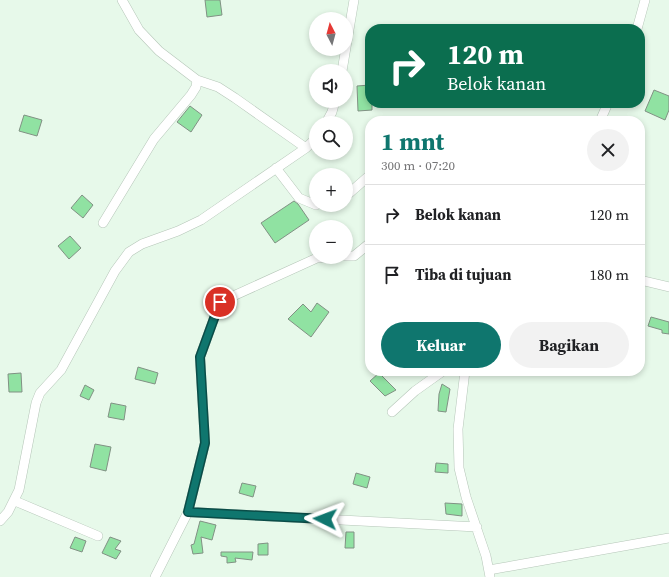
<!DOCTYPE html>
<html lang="id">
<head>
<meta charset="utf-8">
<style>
  :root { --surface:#fff; --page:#f2f2f2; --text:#202124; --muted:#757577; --line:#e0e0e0; --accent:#0f766e }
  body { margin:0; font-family:"Source Serif 4",serif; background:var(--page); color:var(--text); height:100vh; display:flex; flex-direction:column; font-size:15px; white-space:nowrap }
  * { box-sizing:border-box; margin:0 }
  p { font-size:13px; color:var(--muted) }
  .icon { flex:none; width:22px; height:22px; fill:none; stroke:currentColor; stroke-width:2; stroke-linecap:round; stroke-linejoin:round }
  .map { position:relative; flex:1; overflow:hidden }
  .side { position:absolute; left:365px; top:116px; width:280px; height:260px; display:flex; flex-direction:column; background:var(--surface); border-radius:16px; box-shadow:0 2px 6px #0003 }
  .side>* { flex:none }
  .hud { position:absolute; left:365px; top:24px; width:280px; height:84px; border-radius:16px; box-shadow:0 2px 6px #0003; background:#0b6e4f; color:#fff; overflow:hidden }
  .needle { width:26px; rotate:354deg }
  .tools { position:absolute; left:309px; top:12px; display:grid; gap:8px }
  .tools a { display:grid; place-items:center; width:44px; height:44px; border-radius:50%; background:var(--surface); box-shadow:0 2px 6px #0003; font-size:20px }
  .pin { position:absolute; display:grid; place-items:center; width:34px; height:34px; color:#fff; margin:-17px; border:2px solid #fff; border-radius:50%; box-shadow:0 1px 4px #0007 }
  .me { position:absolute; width:44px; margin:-22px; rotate:273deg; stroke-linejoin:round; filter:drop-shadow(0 0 3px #0008) }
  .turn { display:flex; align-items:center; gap:14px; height:84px; padding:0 16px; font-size:18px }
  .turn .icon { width:52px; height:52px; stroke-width:2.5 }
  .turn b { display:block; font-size:28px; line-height:34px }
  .round { display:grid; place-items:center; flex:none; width:42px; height:42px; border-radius:21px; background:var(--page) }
  .head { display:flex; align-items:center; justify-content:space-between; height:68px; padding:0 16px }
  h1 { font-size:24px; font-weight:700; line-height:30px; color:var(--accent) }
  .cta { display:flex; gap:8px; margin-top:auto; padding:8px 16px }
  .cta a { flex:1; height:46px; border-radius:24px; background:var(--accent); color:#fff; font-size:16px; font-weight:700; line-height:46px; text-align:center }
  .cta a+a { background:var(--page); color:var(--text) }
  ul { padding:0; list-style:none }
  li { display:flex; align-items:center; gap:12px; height:60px; padding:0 16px; border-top:1px solid var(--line) }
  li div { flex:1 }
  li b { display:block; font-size:15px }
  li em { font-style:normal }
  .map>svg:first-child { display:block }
  .building { fill:#90e2a2; stroke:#819184 }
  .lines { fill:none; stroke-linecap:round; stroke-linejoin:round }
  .street-casing { stroke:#b5c6b8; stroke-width:10 }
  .street { stroke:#fff; stroke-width:9 }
  .route-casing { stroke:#0a4d48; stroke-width:10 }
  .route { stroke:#0f766e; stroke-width:7 }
</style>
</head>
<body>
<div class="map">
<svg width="669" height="577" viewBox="0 0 669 577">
  <rect width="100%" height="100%" fill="#e7f9ea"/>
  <path class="building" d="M205,0h15l2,15 -15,2z
    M370,85v18h2v7l-14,1 -1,-25z
    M654,90l15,6v14l-4,10 -20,-9z
    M190,106l12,9 -11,17 -14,-10z
    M24,115l18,5 -5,16 -18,-5z
    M82,195l11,10 -10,13 -12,-10z
    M294,201l4,3 11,16 -34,23 -14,-20z
    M70,236l11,12 -12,11 -11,-13z
    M317,303l12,9 -18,25 -23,-18 15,-15 8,8z
    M651,317l18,5v12l-7,-1v-3l-14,-4z
    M138,367l20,6 -3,11 -20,-5z
    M21,373l1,19h-13l-1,-18z
    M379,373l17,17 -11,6 -15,-15z
    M442,384l8,5 -4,23 -8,-1 1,-17z
    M85,385l9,5 -5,10 -9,-4z
    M111,403l15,3 -2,14 -16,-3z
    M95,444l16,3 -5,24 -16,-4z
    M436,463l12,1v9l-13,-1z
    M356,473l14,4 -3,11 -14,-4z
    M242,483l14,3 -3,11 -14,-4z
    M445,503l17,1v12l-16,-2z
    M200,521l16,4 -4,15 -11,-3 2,16 -10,1 -2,-9 3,-1z
    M346,532h8v16h-9z
    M75,537l11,4 -4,11 -12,-4z
    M110,537l11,4 -6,8 6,2 -5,8 -14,-6z
    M268,543v12h-10v-11z
    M221,552h32l-1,8 -17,-2 1,4 -9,1v-6l-6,-1z"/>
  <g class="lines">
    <defs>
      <path id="street" d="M637,29l8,-29
        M342,71l12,-71
        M197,80l21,7 17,11 71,50
        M600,121l8,-18
        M326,123l6,-11 3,-11
        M276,168l23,30 17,7
        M346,196l24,-21
        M103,223l51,-84 37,-44 5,-8 1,-7 -38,-29 -20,-21 -17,-30
        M346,256h8l16,-13
        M640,280l29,7
        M465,371l-7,58 1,39 7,29 20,59 4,21
        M392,412l23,-21 28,-20
        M15,501l83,35
        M188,512l289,15
        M0,521l8,-9 11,-22 17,-87 4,-10 21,-23 54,-99 14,-19 13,-8 36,-13 23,-11 105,-72 10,-10
        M489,570l180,-32
        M155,577l33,-65 17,-69 -5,-86 20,-55 97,-44 17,-1"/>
    </defs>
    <use href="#street" class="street-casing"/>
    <use href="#street" class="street"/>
  </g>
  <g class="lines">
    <defs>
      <path id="route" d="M220,302l-20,55 5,86 -17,69 137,7"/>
    </defs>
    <use href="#route" class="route-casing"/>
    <use href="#route" class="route"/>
  </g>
</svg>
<div class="tools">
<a><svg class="needle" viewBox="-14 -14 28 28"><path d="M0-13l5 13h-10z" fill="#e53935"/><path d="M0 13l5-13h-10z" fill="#757577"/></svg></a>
<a><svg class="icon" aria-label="sound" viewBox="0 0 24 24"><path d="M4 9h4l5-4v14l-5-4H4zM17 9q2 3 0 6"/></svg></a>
<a><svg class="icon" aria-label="search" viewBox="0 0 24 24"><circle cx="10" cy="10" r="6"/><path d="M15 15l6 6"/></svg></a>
<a>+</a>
<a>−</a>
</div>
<div class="pin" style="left:220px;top:302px;background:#d93025"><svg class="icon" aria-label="arrive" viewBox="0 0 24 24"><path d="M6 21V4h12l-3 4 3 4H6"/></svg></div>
<svg class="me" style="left:325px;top:519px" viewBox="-20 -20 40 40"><path d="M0-17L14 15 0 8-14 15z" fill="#0f766e" stroke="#fff" stroke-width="4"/></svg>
<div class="hud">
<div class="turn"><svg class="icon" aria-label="right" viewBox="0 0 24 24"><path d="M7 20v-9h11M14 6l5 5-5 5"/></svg><div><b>120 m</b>Belok kanan</div></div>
</div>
<section class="side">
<div class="head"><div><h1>1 mnt</h1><p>300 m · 07:20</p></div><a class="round"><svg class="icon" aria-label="close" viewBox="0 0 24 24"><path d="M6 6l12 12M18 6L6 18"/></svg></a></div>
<ul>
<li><svg class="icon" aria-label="right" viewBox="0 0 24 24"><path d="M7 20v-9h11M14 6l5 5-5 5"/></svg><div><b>Belok kanan</b></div><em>120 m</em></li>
<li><svg class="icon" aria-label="arrive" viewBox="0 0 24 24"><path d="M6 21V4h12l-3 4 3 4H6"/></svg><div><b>Tiba di tujuan</b></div><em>180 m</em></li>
</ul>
<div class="cta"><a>Keluar</a><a>Bagikan</a></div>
</section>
</div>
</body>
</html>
